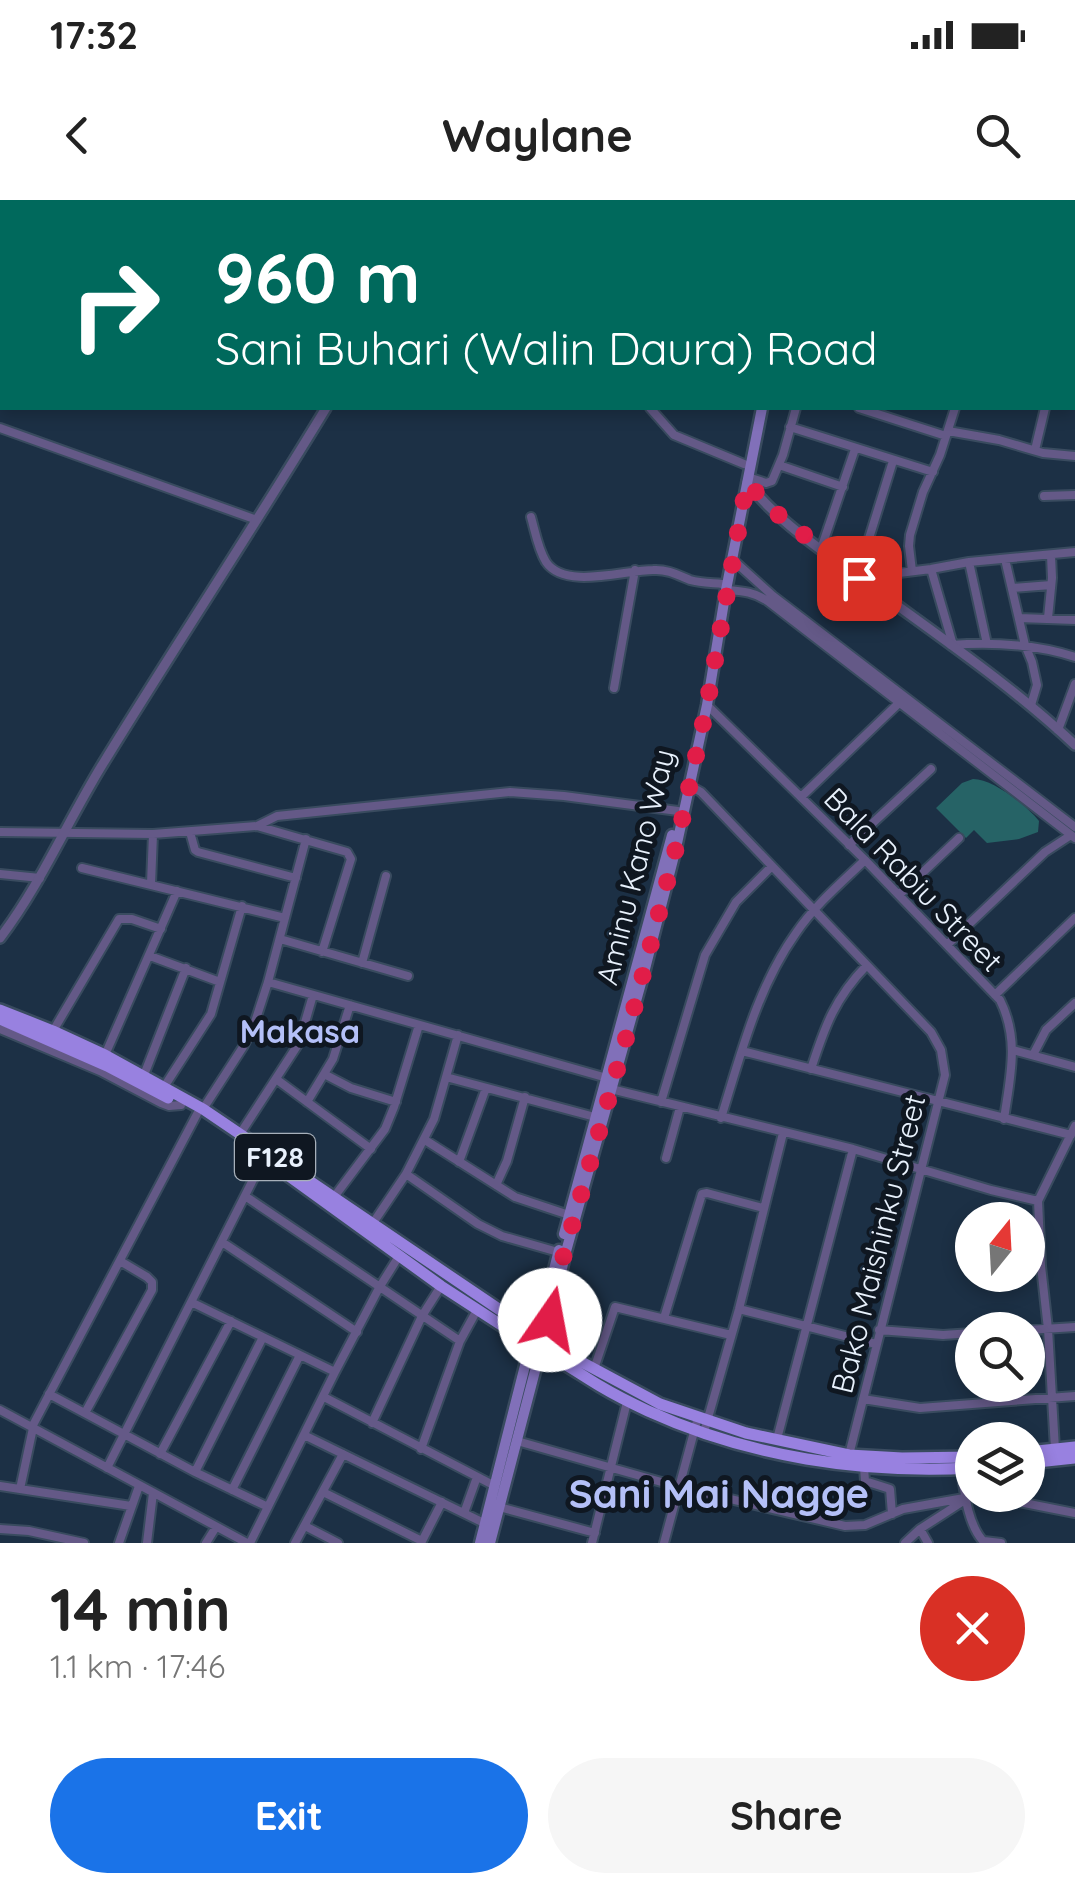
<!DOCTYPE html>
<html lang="en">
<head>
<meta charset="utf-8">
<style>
  :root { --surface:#fff; --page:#f6f6f6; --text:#222; --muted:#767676; --accent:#1a73e8 }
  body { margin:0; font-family:Quicksand,sans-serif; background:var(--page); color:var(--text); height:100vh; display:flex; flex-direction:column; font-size:38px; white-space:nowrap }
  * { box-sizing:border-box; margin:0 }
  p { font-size:32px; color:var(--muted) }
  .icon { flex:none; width:55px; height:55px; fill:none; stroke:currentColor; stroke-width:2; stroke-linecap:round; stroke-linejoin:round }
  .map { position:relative; height:1343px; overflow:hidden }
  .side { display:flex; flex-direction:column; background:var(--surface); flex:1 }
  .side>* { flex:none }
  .banner { position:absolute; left:0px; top:0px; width:1075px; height:210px; box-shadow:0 5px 15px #0003; background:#00695c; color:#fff; overflow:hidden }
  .needle { width:65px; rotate:18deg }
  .fabs { position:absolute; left:955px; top:1002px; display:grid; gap:20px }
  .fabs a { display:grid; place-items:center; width:90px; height:90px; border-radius:50%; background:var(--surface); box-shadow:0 5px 15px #0003; font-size:50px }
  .pin { position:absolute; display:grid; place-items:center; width:85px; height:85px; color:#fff; margin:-42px; border-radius:20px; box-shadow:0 5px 15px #0006 }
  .me { position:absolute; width:110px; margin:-55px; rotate:12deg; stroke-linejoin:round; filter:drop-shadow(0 0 8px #0008) }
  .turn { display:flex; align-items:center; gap:35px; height:210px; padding:0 50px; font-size:45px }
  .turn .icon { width:130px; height:130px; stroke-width:2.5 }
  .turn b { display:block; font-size:70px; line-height:85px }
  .round { display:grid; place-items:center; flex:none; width:105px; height:105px; border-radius:52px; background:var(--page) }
  .summary { display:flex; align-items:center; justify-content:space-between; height:170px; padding:0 50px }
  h1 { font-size:60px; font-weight:700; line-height:75px }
  .action { display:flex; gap:20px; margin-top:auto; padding:20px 50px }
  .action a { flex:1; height:115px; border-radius:60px; background:var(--accent); color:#fff; font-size:40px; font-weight:700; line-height:115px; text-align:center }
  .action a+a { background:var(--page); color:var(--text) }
  .status { display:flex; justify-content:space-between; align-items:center; height:70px; padding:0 50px; background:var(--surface); direction:ltr }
  .status svg { height:28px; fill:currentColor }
  header { display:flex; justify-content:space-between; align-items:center; height:130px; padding:0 50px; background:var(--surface); font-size:45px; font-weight:700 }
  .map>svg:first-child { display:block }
  .water { fill:#266366 }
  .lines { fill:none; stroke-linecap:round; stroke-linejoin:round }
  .minor-casing { stroke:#394b5f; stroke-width:12 }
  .tertiary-casing { stroke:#394b5f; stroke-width:14 }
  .secondary-casing { stroke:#394b5f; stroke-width:15 }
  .primary-casing { stroke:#394b5f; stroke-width:16 }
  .minor { stroke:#645987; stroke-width:8 }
  .tertiary { stroke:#645987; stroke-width:9 }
  .secondary { stroke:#8170b9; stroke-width:10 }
  .primary { stroke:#9881e0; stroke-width:11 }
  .route { stroke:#e11d48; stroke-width:18; stroke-dasharray:0 32.4 }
  .labels { text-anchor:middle; stroke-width:10; stroke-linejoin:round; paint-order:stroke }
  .shield { fill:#0f1721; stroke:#a7b0ba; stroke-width:2.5 }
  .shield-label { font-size:28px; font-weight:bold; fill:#e8f1fc }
  .street-label { font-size:30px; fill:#e8f1fc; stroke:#0f1721 }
  .neighbourhood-label { font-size:32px; font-weight:bold; fill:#b4c0f8; stroke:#0f1721 }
  .district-label { font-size:40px; font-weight:bold; fill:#b4c0f8; stroke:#0f1721 }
</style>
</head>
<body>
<div class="status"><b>17:32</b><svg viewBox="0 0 49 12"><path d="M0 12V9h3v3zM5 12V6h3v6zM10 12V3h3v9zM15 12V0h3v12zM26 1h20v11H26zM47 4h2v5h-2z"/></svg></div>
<header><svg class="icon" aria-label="back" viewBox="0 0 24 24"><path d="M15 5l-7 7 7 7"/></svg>Waylane<svg class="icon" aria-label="search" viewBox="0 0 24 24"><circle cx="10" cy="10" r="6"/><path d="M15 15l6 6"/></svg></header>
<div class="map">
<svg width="1075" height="1343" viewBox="0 0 1075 1343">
  <rect width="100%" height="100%" fill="#1c3045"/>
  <path class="water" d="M973,579c20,0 53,26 66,42l-1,11 -19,7 -32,4 -13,-13 -8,8 -30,-30 26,-25z"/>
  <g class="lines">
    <defs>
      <path id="minor" d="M916,0l10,2
        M939,0v2
        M1072,156l3,1
        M650,208l24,27 70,29
        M859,208l87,28
        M790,227l143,45
        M0,228l257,92
        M948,231l51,9 44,13 32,3
        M1035,250l10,-42
        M779,265l64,22
        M748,277l18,6 6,-2 11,-26 13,-47
        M1044,296l31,-1
        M531,317c4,14 7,32 15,45 19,28 78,8 107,8 14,-1 25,5 37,10 10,3 22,3 32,4
        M821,349l34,-100
        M732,359l41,37 302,231
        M1005,359l20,86 7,17 5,23 -6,20
        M969,362l18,82
        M931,369l22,76
        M912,371l-3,-25 1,-11 13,-43 17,-37 15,-47
        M857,377l36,-116
        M859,378l72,-9 38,-7 106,-10
        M1012,388l39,-3
        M726,390c17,1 29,2 43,12l306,236
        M1019,418l56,2
        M1048,418l4,-40 -1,-23
        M951,445c42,-3 84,-1 124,12
        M614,488l21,-118
        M707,505l158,155 135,140c20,40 10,77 4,119
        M1058,530l17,-46
        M690,586l11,6 230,240 10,18 4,25 -96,380
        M801,597l99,-95
        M257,626l20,-10 233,-24 54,4 114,15
        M0,632l153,2 104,-8 90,26 4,7 -29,93
        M190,632l5,18 3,2 98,26
        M849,645l82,-76
        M82,668l203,50
        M0,674l40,4
        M151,684l2,-50
        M899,695l60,-57
        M280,739l128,37
        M947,745l98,-93 26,-17
        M150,756l70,26
        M362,763l24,-87
        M268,782l339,96
        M995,795l80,-77
        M0,829l100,42 61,32 8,3 12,-1
        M53,831l66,-112h13l29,10
        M1013,850l62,17
        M742,851l329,84
        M105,855l72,-164
        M1033,855l13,-25 29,-27
        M811,869c14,-43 24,-71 56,-104
        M324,874l27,14 45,14
        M144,875l42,-107
        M446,877l149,40
        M276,879l95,70
        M164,887l47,-73 31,-108
        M611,889l242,60 138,41 47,11
        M307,902l26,-43 17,-54
        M661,902l44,-147 31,-53 36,-36
        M203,909l40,-62 11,-22 14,-43 38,-143
        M721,918c20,-64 36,-130 75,-185 19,-28 45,-50 69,-73
        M240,934l59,-91 14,-48
        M425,940l90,57 54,18
        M666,958l14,-51
        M459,962l27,-74
        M406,974l72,50 24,12 56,16
        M496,985l11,-24 18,-64
        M245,996l215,145
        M334,997l51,-68 9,-22 25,-82
        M373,1023l33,-49 28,-55 24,-84
        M222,1042l135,90
        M191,1102l144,70
        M739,1109l137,35
        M664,1118l38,-124 5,-1 56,15
        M879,1130l64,5 29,-2
        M1028,1130l47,-3
        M594,1169l21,-62 116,28
        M49,1194l146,78 73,35
        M324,1197l171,89
        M863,1199l57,9 155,-12
        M0,1210l247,133
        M85,1213l67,-123v-8l-5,-5 -27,-16
        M372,1223l50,-107 19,-30
        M32,1227l165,-313
        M704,1232l35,-123 44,-176
        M304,1235l180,88
        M777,1239l76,-290
        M517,1241l162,46 166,39 20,-1 38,-16 61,-11
        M421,1249l39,-108 17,-31
        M1055,1249l-7,-120 -7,-63 -3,-65 37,-75
        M160,1254l71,-133
        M864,1267l1,14 25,8 2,25
        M107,1268l157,-310
        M961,1269c3,22 7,58 24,74
        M195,1272l68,-135
        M0,1286l131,20
        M20,1289l13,-61
        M232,1290l68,-135
        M323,1292l99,49
        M996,1295l13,5 66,13
        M964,1297l8,-20
        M499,1307l96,26
        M464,1313l13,-36
        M305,1326l33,17
        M0,1329l29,2 55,12
        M920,1329l8,14
        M984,1341l17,2
        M119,1343l20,-57
        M147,1343l6,-50
        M206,1343l10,-16
        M250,1343l85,-171 44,-84 20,-32
        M295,1343l48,-89
        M421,1343l21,-41
        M592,1343l35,-141
        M664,1343l34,-126
        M905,1343l15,-14 45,-29"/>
      <path id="tertiary" d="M501,0l5,2
        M454,2l1,-2
        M1072,83l3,1
        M1072,91l3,1
        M747,282c29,38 72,66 110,94 74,55 151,106 218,169
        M0,738c41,-54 68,-118 104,-176 73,-119 150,-235 222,-354"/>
      <path id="secondary" d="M812,2v-2
        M564,1034l108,-399
        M538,1132l21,-82
        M547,1135l18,-80 80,-286 31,-121 31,-143 19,-115 36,-182
        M480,1343l50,-197
        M490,1343l50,-191"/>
      <path id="primary" d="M0,810l53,21 52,24 98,54 331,224
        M0,819l107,47 61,32
        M289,976l152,110 88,57
        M549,1139l14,13 97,52 86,29 103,22 53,3 70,-1
        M542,1151l6,-5 1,-7 -5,-6 -8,-1 -7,7 4,10c24,8 45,24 67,37 15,9 31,17 48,25 101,46 214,63 324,57
        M1028,1252l47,-5
        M1028,1263l47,-5"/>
    </defs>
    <use href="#minor" class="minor-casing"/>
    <use href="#tertiary" class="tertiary-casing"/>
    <use href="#secondary" class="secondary-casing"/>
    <use href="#primary" class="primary-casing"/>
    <use href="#minor" class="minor"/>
    <use href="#tertiary" class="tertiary"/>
    <use href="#secondary" class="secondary"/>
    <use href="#primary" class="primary"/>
  </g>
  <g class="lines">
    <path class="route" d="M550,1120l14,-66 65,-226 47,-180 31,-143 40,-223 23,26 89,70"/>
  </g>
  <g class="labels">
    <rect class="shield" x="235" y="934" width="80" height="46" rx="8"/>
    <g class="shield-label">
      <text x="275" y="967">F128</text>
    </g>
    <g class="street-label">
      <text transform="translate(636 667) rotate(-76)" y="10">Aminu Kano Way</text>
      <text transform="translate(913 680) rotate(46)" y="10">Bala Rabiu Street</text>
      <text transform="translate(879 1044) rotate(-76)" y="10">Bako Maishinku Street</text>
    </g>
    <g class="neighbourhood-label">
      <text x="300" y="843">Makasa</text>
    </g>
    <g class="district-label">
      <text x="719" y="1308">Sani Mai Nagge</text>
    </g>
  </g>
</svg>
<div class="fabs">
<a><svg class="needle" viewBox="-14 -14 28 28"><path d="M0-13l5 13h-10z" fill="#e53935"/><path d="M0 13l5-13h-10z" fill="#767676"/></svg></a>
<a><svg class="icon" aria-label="search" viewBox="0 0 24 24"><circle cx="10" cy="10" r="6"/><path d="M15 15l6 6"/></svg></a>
<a><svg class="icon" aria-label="layers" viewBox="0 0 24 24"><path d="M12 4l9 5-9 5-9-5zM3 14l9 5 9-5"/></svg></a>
</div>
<div class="pin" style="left:859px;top:378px;background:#d93025"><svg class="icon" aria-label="arrive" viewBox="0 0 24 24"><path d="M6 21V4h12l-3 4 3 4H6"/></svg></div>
<svg class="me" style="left:550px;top:1120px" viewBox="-20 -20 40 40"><circle r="19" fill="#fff"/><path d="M0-13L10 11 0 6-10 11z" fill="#e11d48"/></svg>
<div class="banner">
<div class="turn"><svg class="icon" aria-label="right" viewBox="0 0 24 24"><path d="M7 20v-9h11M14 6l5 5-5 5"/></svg><div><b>960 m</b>Sani Buhari (Walin Daura) Road</div></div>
</div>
</div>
<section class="side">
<div class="summary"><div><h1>14 min</h1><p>1.1 km · 17:46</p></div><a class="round" style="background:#d93025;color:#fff"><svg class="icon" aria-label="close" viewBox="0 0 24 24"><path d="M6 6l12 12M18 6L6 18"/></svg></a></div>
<div class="action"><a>Exit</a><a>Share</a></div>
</section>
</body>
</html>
